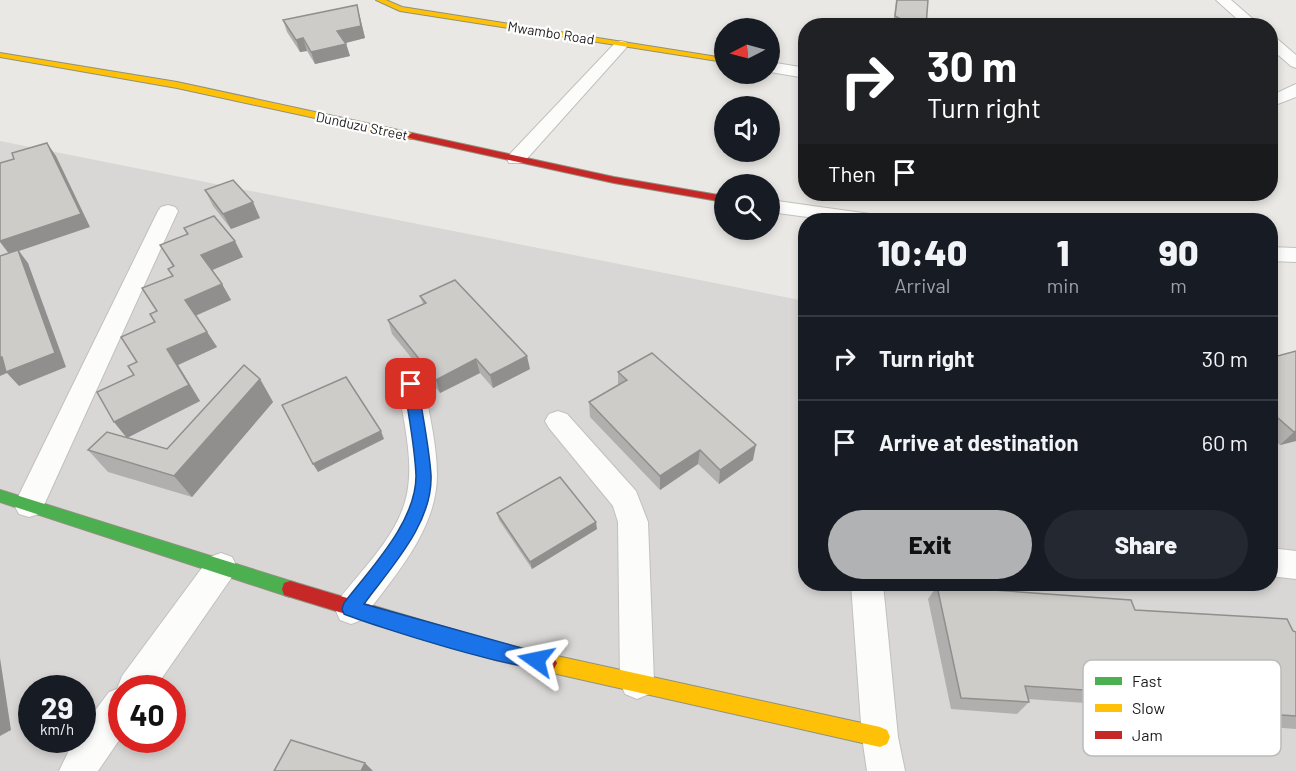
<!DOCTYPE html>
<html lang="en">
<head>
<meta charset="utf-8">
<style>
  :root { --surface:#171b24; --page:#242831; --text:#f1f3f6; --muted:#9ea1a6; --line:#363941; --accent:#b1b2b3 }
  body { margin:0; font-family:Barlow,sans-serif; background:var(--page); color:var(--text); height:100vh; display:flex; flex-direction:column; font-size:22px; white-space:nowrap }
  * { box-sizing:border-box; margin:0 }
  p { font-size:20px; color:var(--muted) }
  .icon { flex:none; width:33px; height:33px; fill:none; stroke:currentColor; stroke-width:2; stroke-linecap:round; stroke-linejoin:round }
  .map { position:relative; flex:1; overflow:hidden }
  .drawer { position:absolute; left:798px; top:213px; width:480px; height:378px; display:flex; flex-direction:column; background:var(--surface); border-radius:24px; box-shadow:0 3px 9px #0003 }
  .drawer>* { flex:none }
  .hud { position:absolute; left:798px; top:18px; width:480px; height:183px; border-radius:24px; box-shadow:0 3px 9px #0003; background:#202124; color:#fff; overflow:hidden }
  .needle { width:39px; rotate:264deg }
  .buttons { position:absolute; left:714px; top:18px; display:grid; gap:12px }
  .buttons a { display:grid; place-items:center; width:66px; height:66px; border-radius:50%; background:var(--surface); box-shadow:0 3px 9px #0003; font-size:30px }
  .speed { position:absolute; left:18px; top:675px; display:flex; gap:12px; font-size:30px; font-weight:700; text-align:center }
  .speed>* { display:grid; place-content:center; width:78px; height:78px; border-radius:50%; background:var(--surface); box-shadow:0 3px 9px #0003; line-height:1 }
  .speed small { font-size:15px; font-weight:400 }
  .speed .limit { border:9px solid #d22; background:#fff; color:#111 }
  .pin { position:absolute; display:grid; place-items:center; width:51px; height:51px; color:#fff; margin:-26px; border-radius:12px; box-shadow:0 3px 9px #0006 }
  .me { position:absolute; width:66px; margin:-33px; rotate:282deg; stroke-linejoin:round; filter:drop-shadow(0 0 4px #0008) }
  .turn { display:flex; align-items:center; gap:21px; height:126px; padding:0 30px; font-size:27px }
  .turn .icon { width:78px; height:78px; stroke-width:2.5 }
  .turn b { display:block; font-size:42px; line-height:51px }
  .then { display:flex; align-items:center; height:57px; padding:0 30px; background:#0003; gap:12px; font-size:22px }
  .eta { display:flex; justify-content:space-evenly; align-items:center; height:102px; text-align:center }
  .eta b { font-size:36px; font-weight:800; line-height:42px }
  .action { display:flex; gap:12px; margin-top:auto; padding:12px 30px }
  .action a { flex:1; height:69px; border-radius:36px; background:var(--accent); color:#111; font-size:24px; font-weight:800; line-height:69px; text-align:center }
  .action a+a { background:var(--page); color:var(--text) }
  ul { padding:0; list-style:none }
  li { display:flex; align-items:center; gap:18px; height:84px; padding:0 30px; border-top:2px solid var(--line) }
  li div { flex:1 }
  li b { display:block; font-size:22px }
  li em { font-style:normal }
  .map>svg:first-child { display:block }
  .residential { fill:#d9d7d5; fill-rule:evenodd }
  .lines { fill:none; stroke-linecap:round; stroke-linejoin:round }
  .street-casing { stroke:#c1c0be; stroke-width:2 }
  .fast-casing { stroke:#8f917e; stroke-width:2 }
  .slow-casing { stroke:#8f917e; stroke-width:2 }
  .jam-casing { stroke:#8f917e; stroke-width:2 }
  .street { fill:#fcfcfb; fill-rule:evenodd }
  .fast { fill:#4caf50; fill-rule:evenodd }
  .slow { fill:#ffc107; fill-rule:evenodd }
  .jam { fill:#c62828; fill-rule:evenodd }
  .wall { fill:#b1afad }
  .shaded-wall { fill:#908f8d }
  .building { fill:#ceccc9; stroke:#908f8d; stroke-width:1.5 }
  .route { fill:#1a73e8; stroke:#114b97; stroke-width:1.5 }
  .labels { text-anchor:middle; stroke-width:4.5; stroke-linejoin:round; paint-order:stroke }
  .far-street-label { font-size:14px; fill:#1b1b1b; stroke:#fff }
  .key { fill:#fff; stroke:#bbb; stroke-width:1.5 }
  .key-label { font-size:16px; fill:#1b1b1b }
</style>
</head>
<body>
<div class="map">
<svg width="1296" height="771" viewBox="0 0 1296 771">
  <rect width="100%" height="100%" fill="#eae8e4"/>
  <path class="residential" d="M0,141l805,160 1,283h464l1,-226 25,3v410h-1296zM32,688h50v52h-50zM122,688h50v52h-50z"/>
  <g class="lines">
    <defs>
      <path id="street" d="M1216,0h15l30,26h-16z
        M1270,36l5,1 21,18v13l-5,-2 -21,-18z
        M621,41l5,1 2,3 -2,3 -103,115h-14l-2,-4 2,-4 107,-113z
        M770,62l36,6v10l-36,-6z
        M1296,84v13l-26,10v-11z
        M770,200l100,14 7,2 3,4h-50l-60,-8z
        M168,205l7,2 3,4 -134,294 -5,9 -10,3 -10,-3 -5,-9 144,-294 3,-4z
        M1270,247l26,1v14l-26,-1z
        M411,375l9,2 4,7c5,30 13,61 13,91 0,56 -44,102 -75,145l-11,4 -11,-4 -5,-11 5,-11c24,-31 59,-64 67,-104 7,-36 -4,-74 -9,-110l4,-7z
        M558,411l9,3 69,77 12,31 6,160 -5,12 -12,5 -12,-5 -5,-12 -2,-160 -5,-16 -64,-78 -4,-7 4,-7z
        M1270,548l26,3v28l-26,-3z
        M221,553l11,4 5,10 -5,10 -77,111h-33v48l-24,35h-39l15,-31h8v-12l27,-36 8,-3 5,-13 88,-119z
        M851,584h32l15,153 7,34h-38l-5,-34z"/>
      <path id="fast" d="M0,490l290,91 6,2 2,6 -2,6 -6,2 -290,-95z"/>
      <path id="slow" d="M376,0h10l16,7 322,51v4l-324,-51z
        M0,53l177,29 235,51 5,3 -5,3 -235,-51 -177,-31z
        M548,654l332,73 7,3 3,7 -3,7 -7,3 -332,-75 -6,-3 -3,-6 3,-6z"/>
      <path id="jam" d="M412,133l202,44 110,19v6l-110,-19 -205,-45 -2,-2z
        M290,581l205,61 53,12 6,3 3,6 -3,6 -6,3 -53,-12 -211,-65 -2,-6 2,-6z"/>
    </defs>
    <use href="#street" class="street-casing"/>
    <use href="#fast" class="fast-casing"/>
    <use href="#slow" class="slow-casing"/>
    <use href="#jam" class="jam-casing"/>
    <use href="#street" class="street"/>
    <use href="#fast" class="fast"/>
    <use href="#slow" class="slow"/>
    <use href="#jam" class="jam"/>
  </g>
  <path class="wall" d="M896,0h32l-2,26h-33z
    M360,17l5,21 -19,5 4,13 -35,8 -8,-13 -7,1 -13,-20 -4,-12z
    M205,190l55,28 -29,11 -18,-23z
    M184,228l59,29 -31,13 10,14 9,16 -35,15 21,32 -39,18 22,36 -73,36 40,12 93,-70 13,23 -81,95 -84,-25 -20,-22 38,-13 -12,-15 20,-47 3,-13 18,-40 2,-11 16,-35 -5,-7 5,-2 -13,-22 27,-10z
    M420,296l110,73 -37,19 -13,-15 -40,20 -48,-59 -4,-14 35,-16z
    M1296,351v90l-16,4 -10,-9v-78z
    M618,372l135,88 -34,24 -21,-20 -38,26 -70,-73 -1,-15 29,-17z
    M497,513l100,16 -65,40 -33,-49z
    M937,586l198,24 161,22v97l-107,-8 -4,-11 -157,-11 1,3 -12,12 -66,-5 -23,-110z"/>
  <path class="shaded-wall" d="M357,5l8,33 -24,6 -4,-13z
    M303,38l4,13 -7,1 -4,-12z
    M346,44l4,12 -35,8 -4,-12z
    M47,143l9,13 34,71 -71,24 9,12 38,104 -47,19 -12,-13 -7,3v-19l10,-102 -10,-13v-1z
    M253,202l7,16 -29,11 -8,-15z
    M235,241l8,16 -33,14 -9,-16z
    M222,284l9,16 -36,16 -10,-16z
    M207,332l10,15 -39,18 22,36 -73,37 -13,-16 53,-73z
    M527,356l3,13 -37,19 -3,-13z
    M476,359l4,14 -40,20 -4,-13z
    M260,379l13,23 -81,95 -18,-21z
    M381,431l3,8 -66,33 -5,-8z
    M1296,431v10l-16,4 14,-13z
    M756,445l-3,15 -34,24 1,-14z
    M700,450l-2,14 -38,26v-14z
    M596,522l1,7 -65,40 -2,-7z
    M0,658l11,72 -11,6z
    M365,763l8,8h-12z"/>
  <path class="building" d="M897,0h31l-2,26h-13l-18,-10z
    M357,5l4,21 -24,5 9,13 -35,8 -8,-14 -7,2 -13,-20z
    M47,143l34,71 -81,27v-78l14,-4 -2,-6z
    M233,180l20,22 -30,12 -18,-24z
    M214,216l21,25 -34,14 21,29 -37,16 22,32 -40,17 22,36 -75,37 -17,-30 37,-17 -6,-9 9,-4 -16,-25 34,-15 -5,-8 7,-3 -15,-23 31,-12 -5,-7 6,-3 -14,-21 28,-11 -4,-6z
    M18,250l37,103 -49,19 -4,-15h-2v-101z
    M455,280l72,76 -37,19 -14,-16 -40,21 -48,-60 38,-17 -6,-7z
    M1296,351v80l-2,1 -24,-21v-53z
    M652,353l104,92 -36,25 -20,-20 -40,26 -71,-74 38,-22 -9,-8z
    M244,365l16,14 -86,97 -86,-26 19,-18 60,17z
    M346,377l35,54 -68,33 -31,-59z
    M560,477l36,45 -66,40 -33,-49z
    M937,586l194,14 4,10 152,9 6,12 3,1v84l-89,-6 -4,-12 -178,-12 4,16 -68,-4z
    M291,740l74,23 -4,8h-87z"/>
  <path class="route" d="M411,379l7,5c4,30 11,61 13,91 2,49 -41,93 -67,129l179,50 2,6 -2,6c-19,8 -172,-41 -199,-52l-2,-5 2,-6c27,-35 72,-81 72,-127 -1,-30 -8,-62 -12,-92z"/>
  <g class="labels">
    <g class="far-street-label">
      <text transform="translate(551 33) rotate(9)" y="5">Mwambo Road</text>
      <text transform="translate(362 126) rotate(12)" y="5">Dunduzu Street</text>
    </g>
  </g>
  <rect x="1083" y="660" width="198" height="96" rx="9" class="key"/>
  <rect x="1095" y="677" width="27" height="8" fill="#4caf50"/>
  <rect x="1095" y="704" width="27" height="8" fill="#ffc107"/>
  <rect x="1095" y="731" width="27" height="8" fill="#c62828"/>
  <g class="key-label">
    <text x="1132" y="687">Fast</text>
    <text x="1132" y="714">Slow</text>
    <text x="1132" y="741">Jam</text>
  </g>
</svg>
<div class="buttons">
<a><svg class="needle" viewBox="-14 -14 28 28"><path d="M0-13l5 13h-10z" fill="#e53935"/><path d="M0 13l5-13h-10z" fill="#9ea1a6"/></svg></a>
<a><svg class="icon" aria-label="sound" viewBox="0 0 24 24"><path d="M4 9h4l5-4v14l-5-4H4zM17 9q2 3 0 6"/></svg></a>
<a><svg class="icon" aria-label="search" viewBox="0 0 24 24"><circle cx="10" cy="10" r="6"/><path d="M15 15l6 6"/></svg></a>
</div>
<div class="speed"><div>29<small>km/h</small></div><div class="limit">40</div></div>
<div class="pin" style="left:411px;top:384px;background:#d93025"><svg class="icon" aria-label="arrive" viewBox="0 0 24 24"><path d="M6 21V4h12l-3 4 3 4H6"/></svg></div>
<svg class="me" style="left:536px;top:660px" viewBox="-20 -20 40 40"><path d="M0-17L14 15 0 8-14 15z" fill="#1a73e8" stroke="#fff" stroke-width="4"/></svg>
<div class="hud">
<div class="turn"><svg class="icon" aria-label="right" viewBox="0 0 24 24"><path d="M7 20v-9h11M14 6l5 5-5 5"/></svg><div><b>30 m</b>Turn right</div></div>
<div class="then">Then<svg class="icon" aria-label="arrive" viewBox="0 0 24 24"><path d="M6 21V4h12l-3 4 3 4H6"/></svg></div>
</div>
<section class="drawer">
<div class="eta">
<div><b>10:40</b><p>Arrival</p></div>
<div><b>1</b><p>min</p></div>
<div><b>90</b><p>m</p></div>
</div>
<ul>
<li><svg class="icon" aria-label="right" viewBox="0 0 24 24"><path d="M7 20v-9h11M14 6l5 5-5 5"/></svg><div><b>Turn right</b></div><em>30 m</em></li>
<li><svg class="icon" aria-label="arrive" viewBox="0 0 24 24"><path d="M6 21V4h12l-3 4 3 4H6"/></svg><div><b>Arrive at destination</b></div><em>60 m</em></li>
</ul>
<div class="action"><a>Exit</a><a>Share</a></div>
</section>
</div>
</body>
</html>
